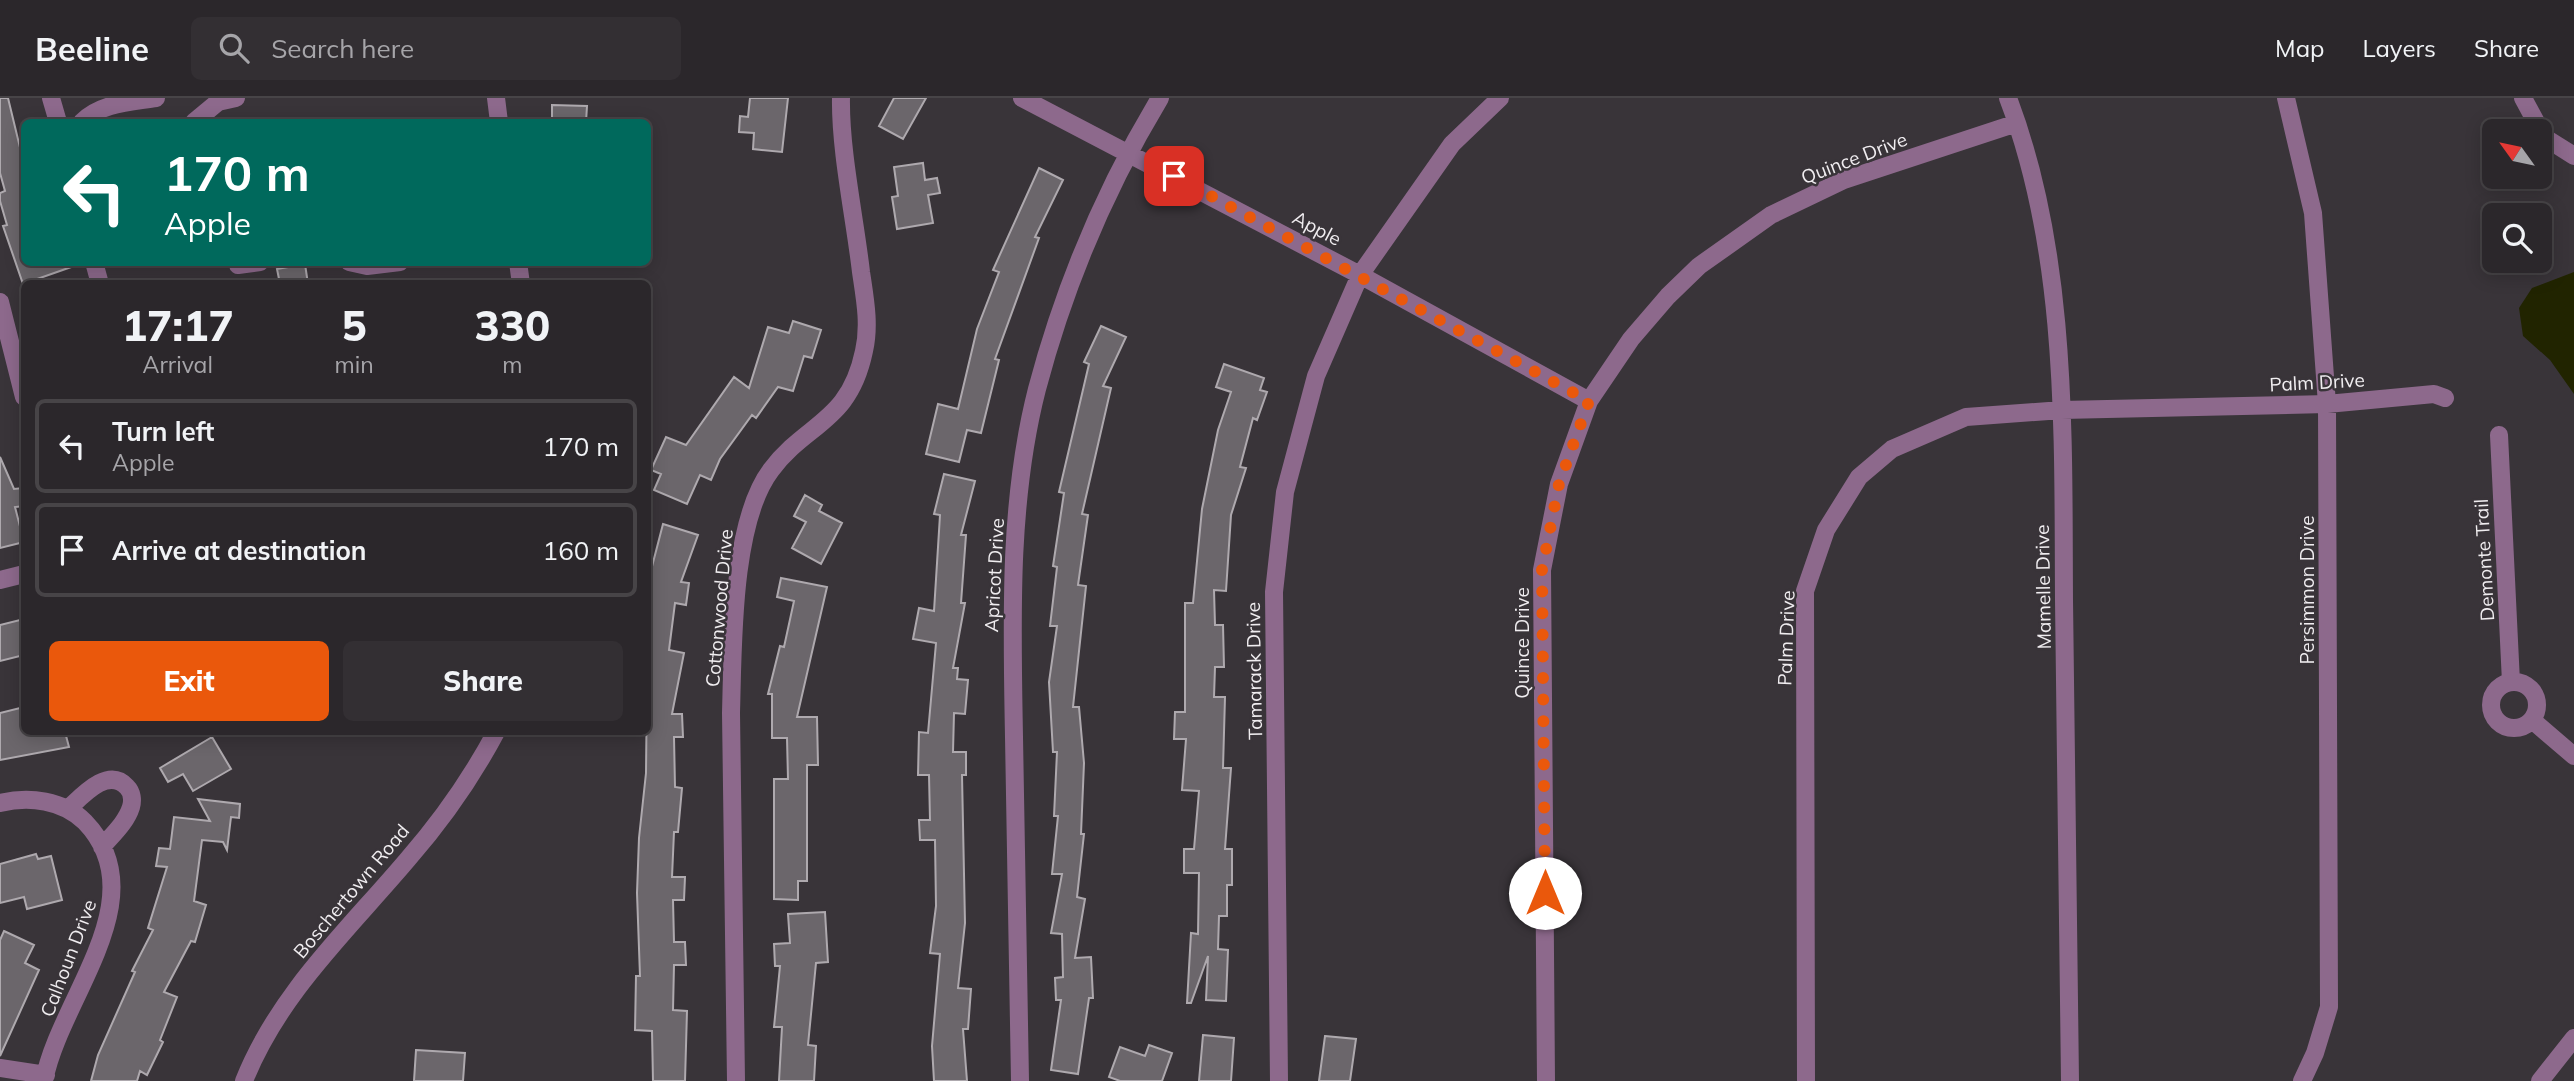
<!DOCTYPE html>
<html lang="en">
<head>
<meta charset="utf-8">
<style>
  :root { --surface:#2b272b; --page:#332f33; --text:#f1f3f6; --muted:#a6a5a9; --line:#474447; --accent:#ea580c }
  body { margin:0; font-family:Mulish,sans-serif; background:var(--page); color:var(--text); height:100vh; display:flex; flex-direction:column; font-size:26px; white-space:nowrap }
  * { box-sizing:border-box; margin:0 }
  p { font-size:23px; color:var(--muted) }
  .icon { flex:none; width:38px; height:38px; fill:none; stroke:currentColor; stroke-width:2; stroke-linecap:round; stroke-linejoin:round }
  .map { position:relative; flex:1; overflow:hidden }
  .drawer { position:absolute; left:21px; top:182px; width:630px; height:455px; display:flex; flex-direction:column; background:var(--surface); border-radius:10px; box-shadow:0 4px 18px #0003,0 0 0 2px var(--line) }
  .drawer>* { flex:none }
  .top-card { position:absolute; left:21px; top:21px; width:630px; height:147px; border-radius:10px; box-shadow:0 4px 18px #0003,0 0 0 2px var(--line); background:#00695c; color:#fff; overflow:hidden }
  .needle { width:46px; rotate:303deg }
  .controls { position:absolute; left:2482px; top:21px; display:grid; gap:14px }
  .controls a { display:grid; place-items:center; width:70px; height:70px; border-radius:10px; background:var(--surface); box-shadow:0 4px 18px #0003,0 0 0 2px var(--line); font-size:35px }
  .pin { position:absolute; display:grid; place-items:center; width:60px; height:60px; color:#fff; margin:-30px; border-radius:14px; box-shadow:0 4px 10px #0006 }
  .me { position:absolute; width:77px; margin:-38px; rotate:0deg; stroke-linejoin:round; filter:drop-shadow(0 0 5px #0008) }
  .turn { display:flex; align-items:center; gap:24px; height:147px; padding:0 28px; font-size:32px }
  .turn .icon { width:91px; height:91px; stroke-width:2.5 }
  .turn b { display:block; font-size:49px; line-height:60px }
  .eta { display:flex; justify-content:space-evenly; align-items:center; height:119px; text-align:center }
  .eta b { font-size:42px; font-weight:800; line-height:49px }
  .primary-button { display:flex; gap:14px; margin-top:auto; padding:14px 28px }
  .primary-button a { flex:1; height:80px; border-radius:10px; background:var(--accent); color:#fff; font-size:28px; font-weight:800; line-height:80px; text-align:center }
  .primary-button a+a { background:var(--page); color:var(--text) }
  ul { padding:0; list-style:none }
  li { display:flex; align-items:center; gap:21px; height:94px; margin:0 14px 10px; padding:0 14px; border:4px solid var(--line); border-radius:10px }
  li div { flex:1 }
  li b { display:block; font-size:26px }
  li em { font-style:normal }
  header { display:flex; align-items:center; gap:42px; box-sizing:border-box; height:98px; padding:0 35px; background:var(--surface); border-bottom:2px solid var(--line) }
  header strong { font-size:33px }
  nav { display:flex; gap:38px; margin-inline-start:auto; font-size:24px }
  .search { width:490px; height:63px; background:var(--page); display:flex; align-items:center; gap:18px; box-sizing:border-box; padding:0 24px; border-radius:10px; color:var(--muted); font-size:26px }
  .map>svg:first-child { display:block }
  .water { fill:#212400 }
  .building { fill:#6b666b; stroke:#aea9ae; stroke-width:2 }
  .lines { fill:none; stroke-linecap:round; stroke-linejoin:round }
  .minor { stroke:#8d698c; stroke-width:18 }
  .route { stroke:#ea580c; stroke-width:12; stroke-dasharray:0 21.6 }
  .labels { text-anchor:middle; stroke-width:5; stroke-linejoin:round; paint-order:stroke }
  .street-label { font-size:19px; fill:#f0edf0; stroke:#393439 }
</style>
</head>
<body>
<header>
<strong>Beeline</strong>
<div class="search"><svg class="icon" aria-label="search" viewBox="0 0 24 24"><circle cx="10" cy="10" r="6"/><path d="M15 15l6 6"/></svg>Search here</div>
<nav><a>Map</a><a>Layers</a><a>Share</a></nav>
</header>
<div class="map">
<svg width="2574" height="983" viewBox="0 0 2574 983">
  <rect width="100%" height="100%" fill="#393439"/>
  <path class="water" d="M2574,174v122l-24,-34 -27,-24 -4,-28 13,-20z"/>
  <path class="building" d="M0,0h8l16,66v98l53,3 -54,19 -20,-58 4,-1 -7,-24v-8l5,-2 -5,-18z
    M750,0h38l-6,54 -29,-3 1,-16 -15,-1 1,-16 8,1z
    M894,0h32l-23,41 -24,-13z
    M552,7l35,1 -1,16h-34z
    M923,65l2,17 12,-2 3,15 -12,2 5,28 -36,6 -5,-32 6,-1 -4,-29z
    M1039,70l24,12 -28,57 4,1 -44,121 4,1 -18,73 -14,-3 -8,32 -33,-8 12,-50 20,5 19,-80 22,-57 -6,-2z
    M305,166l3,20h-28l-3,-15z
    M793,223l28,9 -9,28 -8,-2 -11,35 -15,-4 -22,31 -4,-3 -32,44 -9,21 -11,-5 -13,29 -33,-14 7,-16 -10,-4 15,-33 20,8 48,-68 15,11 19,-61 21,6z
    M1101,228l25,11 -23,49 8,2 -29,126 6,1 -10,70 8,1 -13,121h6l5,56 -3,71h3l-7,63 8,2 -10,59 16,-1 2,41h-4l-11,76 -27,-4 10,-70h-5l-1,-22 8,-1 -1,-43 -11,-1 11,-59h-10l6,-58h-4l3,-64h-4l-4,-70 8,-56h-7l7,-59 -4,-1 11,-73 -5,-1 30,-128 -5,-2z
    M1224,266l40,14 -4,12 7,2 -10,28 -4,-2 -13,49 6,1 -15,47 -5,76 -12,-1 1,35h8l1,42h-9l-1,30h11l-2,71h8l-6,81h7v36h-5v31h-8l-1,33 10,1 -2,51 -20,-1 2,-44 -17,47h-4l4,-70 7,1 1,-61h-15v-24h10l5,-58 -17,-1 4,-51h-12l1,-27h10v-109h8l9,-94 16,-79 13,-38 -15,-5z
    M0,359l14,32 9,-1 1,9v9l-9,1 9,35 -24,6z
    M944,376l31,7 -14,54h5l-5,68h4l-12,65h5l-1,11 11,1 -3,34 -11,-1 -1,39h13v23h-4l3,148 -7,65 13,1 -3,40h-5l4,52h-33l-2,-35 8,-92 -10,-1 6,-47 -1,-66h-15l-1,-20h11l-1,-45h-11l1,-43 9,1 8,-90 -23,-4 6,-31 15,3 6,-96 -6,-1z
    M805,397l17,10 -3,6 23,12 -21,41 -29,-16 14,-26 -12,-6z
    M663,426l35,11 -17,47 8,1 -3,22 -11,-2 -6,47 15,3 -12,61h10l1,23h-9l1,50 7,1 -4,44h-4l-2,45h13l-1,23h-11l1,42h11l1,23h-12l-1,45 14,1 -2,70h-32l-1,-50 -17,-1 1,-54h4l-3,-83 2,-55 7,-65 2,-191z
    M781,480l46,9 -30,130h20l1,48h-11v116h-9v19l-24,-1v-120h14l-1,-41h-15v-44h-4l12,-48 4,1 10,-46 -17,-4z
    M24,521v36l-24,6v-36z
    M24,609v25h41l4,15 -69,13v-47z
    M212,639l19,32 -38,22 -10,-17 -15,8 -8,-14z
    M198,701l42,5 -1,14 -8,-1 -4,33 -4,-8 -21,-2 -8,61 12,4 -11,37 -4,-1 -27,51 13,5 -17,43 3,2 -16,33 -7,-4 -3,10h-46l7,-26 37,-83 -3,-1 21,-41 -5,-2 19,-61 -11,-1 3,-18 11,1 4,-32 36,4z
    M36,756l2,5 13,-3 11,44 -35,9 -3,-12 -24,6v-39z
    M825,814l3,50 -12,1 -8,82 8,1 -2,35h-35l3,-54h-8l6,-61h-5l-1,-22 16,-1 -2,-29z
    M4,833l30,14 -9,18 14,7 -39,86v-116z
    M1203,937l31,3 -3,43h-32z
    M1325,938l31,3 -6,42h-31z
    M1149,947l23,8 -10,28h-42l-11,-4 11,-30 25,9z
    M416,952l49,3 -2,28h-49z"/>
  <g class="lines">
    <path class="minor" d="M51,0l7,24
      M496,0l3,24
      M1022,0l338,177 229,126
      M2008,0c60,157 55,336 56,502 2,160 4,321 6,481
      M2286,0l27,115 14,191 2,603 -14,46 -13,28
      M2523,0l21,39 30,19
      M82,24c18,-19 49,-20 74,-24
      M194,24l24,-20 18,-4
      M94,164l6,22
      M349,164l18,4 33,-4
      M518,164l3,22
      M238,167l22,-3
      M0,204l24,95
      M2499,337l12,247
      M0,482l24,-6
      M2491 607a23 23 0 1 1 46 0a23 23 0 1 1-46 0Z
      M2532,622l42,36
      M0,705c29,-7 63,-3 85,19 73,76 -26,177 -41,259
      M68,711c14,-13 40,-43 59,-22 5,5 6,13 4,20 -5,16 -19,28 -29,40
      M0,970l46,7
      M244,983c35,-88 104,-151 164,-222 34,-39 64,-82 88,-127
      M736,983l-5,-368c2,-66 0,-190 40,-243 36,-48 78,-47 93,-119 6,-26 1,-52 -3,-79 -6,-53 -21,-122 -20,-174
      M1020,983c-2,-115 -4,-229 -6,-344 -2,-115 -6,-235 23,-348 27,-102 68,-200 123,-291
      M1279,983l-5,-489 11,-100 31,-116 44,-101 92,-131 48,-46
      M1546,983l-4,-511 17,-86 30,-83 42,-62 37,-43 31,-30 72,-51 73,-35 173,-57
      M1806,983l-1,-490 21,-61 33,-53 33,-28 74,-32 96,-7 265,-6 107,-10 11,4
      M2540,983l34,-43"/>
  </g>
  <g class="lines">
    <path class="route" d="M1174,78l415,225 -30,83 -17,86 3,323"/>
  </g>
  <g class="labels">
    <g class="street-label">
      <text transform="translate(1854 60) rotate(-21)" y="7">Quince Drive</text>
      <text transform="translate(1317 130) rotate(28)" y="7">Apple</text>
      <text transform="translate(2317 284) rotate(-3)" y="7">Palm Drive</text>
      <text transform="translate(2484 462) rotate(-93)" y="7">Demonte Trail</text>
      <text transform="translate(994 477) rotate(-87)" y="7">Apricot Drive</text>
      <text transform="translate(2043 489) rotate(-91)" y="7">Mamelle Drive</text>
      <text transform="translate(2307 492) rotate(-90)" y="7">Persimmon Drive</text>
      <text transform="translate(719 510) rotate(-85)" y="7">Cottonwood Drive</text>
      <text transform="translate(1786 540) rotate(-88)" y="7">Palm Drive</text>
      <text transform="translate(1522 545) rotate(-90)" y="7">Quince Drive</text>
      <text transform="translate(1254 573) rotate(-91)" y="7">Tamarack Drive</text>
      <text transform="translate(351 793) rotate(-50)" y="7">Boschertown Road</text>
      <text transform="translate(68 860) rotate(-69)" y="7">Calhoun Drive</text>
    </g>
  </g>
</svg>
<div class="controls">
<a><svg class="needle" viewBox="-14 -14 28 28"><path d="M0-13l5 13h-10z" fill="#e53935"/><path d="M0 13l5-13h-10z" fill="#a6a5a9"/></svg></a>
<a><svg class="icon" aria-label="search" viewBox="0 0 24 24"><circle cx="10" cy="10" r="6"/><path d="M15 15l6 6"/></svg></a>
</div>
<div class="pin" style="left:1174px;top:78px;background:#d93025"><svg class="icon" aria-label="arrive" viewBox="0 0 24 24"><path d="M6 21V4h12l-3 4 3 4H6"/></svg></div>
<svg class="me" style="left:1545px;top:795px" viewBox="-20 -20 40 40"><circle r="19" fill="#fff"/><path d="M0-13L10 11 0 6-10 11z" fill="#ea580c"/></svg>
<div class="top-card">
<div class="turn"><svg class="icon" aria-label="left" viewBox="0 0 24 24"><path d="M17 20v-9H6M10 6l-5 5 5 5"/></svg><div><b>170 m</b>Apple</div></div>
</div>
<section class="drawer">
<div class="eta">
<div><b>17:17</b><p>Arrival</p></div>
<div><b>5</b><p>min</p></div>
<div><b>330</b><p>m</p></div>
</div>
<ul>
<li><svg class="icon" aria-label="left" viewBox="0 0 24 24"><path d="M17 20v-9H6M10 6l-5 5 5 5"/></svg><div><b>Turn left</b><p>Apple</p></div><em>170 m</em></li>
<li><svg class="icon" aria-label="arrive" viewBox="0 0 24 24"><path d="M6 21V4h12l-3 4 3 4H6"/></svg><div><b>Arrive at destination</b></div><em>160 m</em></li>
</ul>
<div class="primary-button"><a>Exit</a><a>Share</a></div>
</section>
</div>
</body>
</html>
